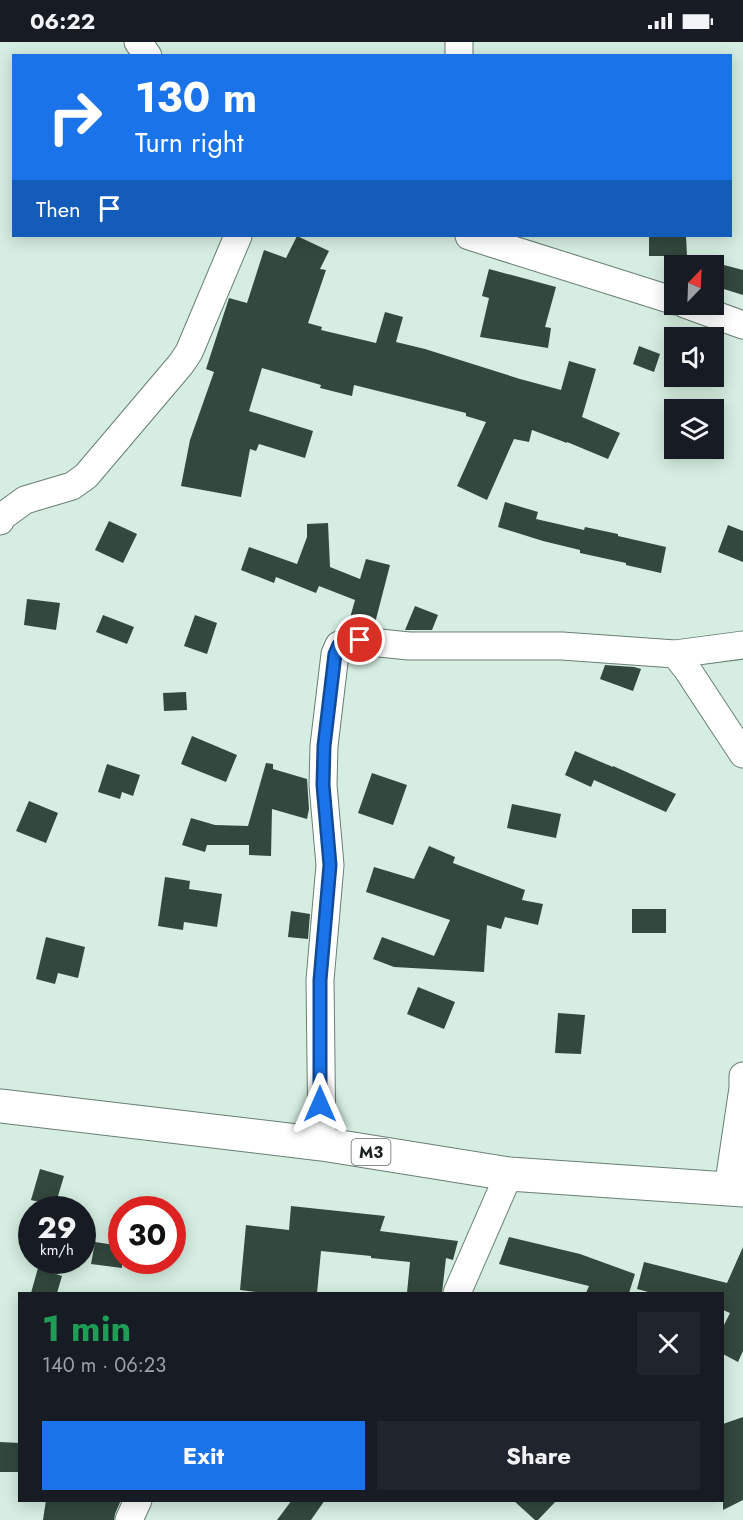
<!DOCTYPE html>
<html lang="en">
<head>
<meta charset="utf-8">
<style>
  :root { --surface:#171b24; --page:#20242c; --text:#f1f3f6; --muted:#9ea1a6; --accent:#1a73e8 }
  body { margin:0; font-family:Jost,sans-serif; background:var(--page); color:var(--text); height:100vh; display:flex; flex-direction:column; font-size:22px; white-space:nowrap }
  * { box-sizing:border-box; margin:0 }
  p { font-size:20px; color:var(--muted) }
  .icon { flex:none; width:33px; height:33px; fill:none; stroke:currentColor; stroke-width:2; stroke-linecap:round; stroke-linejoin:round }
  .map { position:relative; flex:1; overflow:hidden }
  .sheet { position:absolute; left:18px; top:1250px; width:706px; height:210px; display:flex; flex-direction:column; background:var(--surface); border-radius:0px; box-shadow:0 3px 15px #0003 }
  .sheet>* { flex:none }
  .guide { position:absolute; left:12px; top:12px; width:720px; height:183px; border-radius:0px; box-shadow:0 3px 15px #0003; background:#1a73e8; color:#fff; overflow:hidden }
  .needle { width:39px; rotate:23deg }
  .tools { position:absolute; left:664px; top:213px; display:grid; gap:12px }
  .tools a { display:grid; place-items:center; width:60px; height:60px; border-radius:0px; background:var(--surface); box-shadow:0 3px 15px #0003; font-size:30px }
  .speed { position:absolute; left:18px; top:1154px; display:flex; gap:12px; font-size:30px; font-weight:700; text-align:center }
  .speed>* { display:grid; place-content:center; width:78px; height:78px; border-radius:50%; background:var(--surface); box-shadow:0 3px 15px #0003; line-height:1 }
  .speed small { font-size:15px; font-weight:400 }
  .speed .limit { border:9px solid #d22; background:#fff; color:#111 }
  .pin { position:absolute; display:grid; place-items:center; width:51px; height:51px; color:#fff; margin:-26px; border:3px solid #fff; border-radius:50%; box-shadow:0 2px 6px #0007 }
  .me { position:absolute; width:66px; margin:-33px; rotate:0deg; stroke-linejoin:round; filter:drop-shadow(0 0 4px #0008) }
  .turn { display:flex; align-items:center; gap:21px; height:126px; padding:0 24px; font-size:27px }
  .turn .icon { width:78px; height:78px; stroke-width:2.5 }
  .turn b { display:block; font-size:42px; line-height:51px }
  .then { display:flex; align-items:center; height:57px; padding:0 24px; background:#0003; gap:12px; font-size:22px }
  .round { display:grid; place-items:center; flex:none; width:63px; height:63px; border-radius:0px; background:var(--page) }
  .summary { display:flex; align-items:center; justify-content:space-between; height:102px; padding:0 24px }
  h1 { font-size:36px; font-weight:700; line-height:45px; color:#1e9e55 }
  .action { display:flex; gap:12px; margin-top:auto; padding:12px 24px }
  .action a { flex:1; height:69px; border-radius:0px; background:var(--accent); color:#fff; font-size:24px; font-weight:700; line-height:69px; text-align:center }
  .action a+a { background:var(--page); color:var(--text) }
  .status { display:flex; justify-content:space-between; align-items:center; height:42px; padding:0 30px; background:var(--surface); direction:ltr }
  .status svg { height:16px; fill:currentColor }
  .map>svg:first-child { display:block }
  .building { fill:#33483e }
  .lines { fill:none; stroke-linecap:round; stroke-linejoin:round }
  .minor-casing { stroke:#687f73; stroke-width:29 }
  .trunk-casing { stroke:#687f73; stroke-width:35 }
  .minor { stroke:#fff; stroke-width:27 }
  .trunk { stroke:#fff; stroke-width:33 }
  .route-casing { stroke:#114b97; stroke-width:15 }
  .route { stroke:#1a73e8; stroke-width:10 }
  .labels { text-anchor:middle; stroke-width:6; stroke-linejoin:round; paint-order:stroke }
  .shield { fill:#fff; stroke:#5f6562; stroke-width:1.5 }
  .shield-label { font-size:16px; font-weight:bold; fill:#1a231e }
</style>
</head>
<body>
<div class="status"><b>06:22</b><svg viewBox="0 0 49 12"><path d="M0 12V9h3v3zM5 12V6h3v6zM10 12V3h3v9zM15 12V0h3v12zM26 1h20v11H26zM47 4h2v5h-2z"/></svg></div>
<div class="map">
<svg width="743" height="1478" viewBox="0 0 743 1478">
  <rect width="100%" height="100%" fill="#d5eee1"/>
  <path class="building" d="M297,194l32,15 -9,18 6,1 -18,53 14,4 -1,3 55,13 9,-31 18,5 -7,25 29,7 95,30 41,11 8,-29 27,8 -14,48 38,16 -12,26 -41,-17v1l-35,-13 -3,12 -15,-3 -27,61 -30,-14 29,-64 -20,-6v-3l-112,-28 -2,11 -32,-8 1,-3 -59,-17 -13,43 64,20 -8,27 -46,-14 -3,7 -6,-2 -9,48 -60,-11 9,-46 24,-68 -8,-3 23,-71 18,5 17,-53 22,8z
    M649,194h37l1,20h-38z
    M720,222l23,6v25l-29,-9z
    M489,227l67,18 -11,40 6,1 -3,20 -68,-11 9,-39 -7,-2z
    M639,304l21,8 -6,18 -21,-8z
    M505,460l33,10 -2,7 48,11 1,-3 33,7v2l48,11 -5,26 -35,-8v-2l-46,-10v-3l-37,-9 -45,-14z
    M109,479l28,13 -14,29 -28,-13z
    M328,481l2,44 30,12 6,-20 24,6 -16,62 -26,-2 7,-25 -36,-14 -3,7 -40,-16 -2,6 -33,-13 8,-23 48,17 10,-27v-13z
    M728,483l15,6v31l-25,-10z
    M27,557l33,4 -4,27 -32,-5z
    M415,564l23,9 -6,15h-27z
    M103,573l31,12 -7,17 -31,-12z
    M195,573l22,8 -10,31 -23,-8z
    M605,623l29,2 7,2 -8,22 -33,-12z
    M186,650l1,18 -23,1 -1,-18z
    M192,694l45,19 -11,27 -45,-18z
    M575,709l38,16v-1l63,28 -10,18 -72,-32 -3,7 -26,-12z
    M266,721l7,1v5l34,10 2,30 -2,10 -35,-10 -1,47 -22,-1v-10h-42l-2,7 -23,-7 9,-27 24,7 33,1z
    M107,722l33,11 -7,21 -11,-4 -2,7 -22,-7z
    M372,731l35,12 -14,40 -35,-12z
    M29,759l29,12 -12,30 -30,-12z
    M512,762l49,10 -5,24 -49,-10z
    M429,804l26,11 -2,6 72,27 -3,10 21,4 -5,21 -33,-8 -4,12 -14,-4 -3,47 -90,-5 -21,-8 9,-22 52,19 16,-36 -84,-28 8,-25 40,12z
    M165,835l25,4 -1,8 33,5 -5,33 -33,-5 -1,8 -25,-4z
    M632,867h34v24h-34z
    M291,869l19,3 -2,25 -20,-2z
    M46,895l39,10 -7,31 -20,-5 -3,11 -19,-5z
    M418,945l37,15 -11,27 -37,-15z
    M558,971l27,2 -4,39 -26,-1z
    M40,1127l24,7 -9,30 -24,-6z
    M291,1164l94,10 -5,15 78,10 -5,19 -7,-2 -4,35h-35l3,-31 -39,-4v-2l-50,-5 -4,42h-52l-25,-3 6,-65 43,5z
    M509,1195l71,17 55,20 -6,19h-43l3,-7 -90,-22z
    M95,1200l27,4v22l-31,-4z
    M743,1205v104l-5,11 -15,-8v-27l7,-14 -7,-3v-17h-71l-15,-4 7,-27 83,21z
    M38,1226l24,8 -5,17h-26z
    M743,1375v83l-20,10v-86z
    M0,1400l20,1v29h-20z
    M46,1458h75l-6,14 -1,6h-71z
    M292,1458h33l-14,20h-34z
    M513,1458h44l-19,20h-3z"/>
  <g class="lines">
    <defs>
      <path id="minor" d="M138,0l10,14
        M459,0v14
        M469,194l206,65
        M685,262l58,21
        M0,479l3,-5 22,-16 47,-14 14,-10 95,-112 8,-12 49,-116
        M675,612l12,15 56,85
        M322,1102l-2,-164 10,-115 -7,-80 1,-39 11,-92 4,-9 9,-4h12l49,5h153l113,8 68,-9
        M728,1147l15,-101v-12
        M457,1251l52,-119
        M129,1478l9,-20"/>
      <path id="trunk" d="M0,1064l322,38 187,30 234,16"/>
    </defs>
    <use href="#minor" class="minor-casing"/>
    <use href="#trunk" class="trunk-casing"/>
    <use href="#minor" class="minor"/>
    <use href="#trunk" class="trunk"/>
  </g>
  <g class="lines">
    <defs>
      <path id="route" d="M320,1062v-124l10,-115 -7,-80 1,-39 11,-92 4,-9 9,-4 12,-1"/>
    </defs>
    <use href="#route" class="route-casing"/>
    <use href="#route" class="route"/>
  </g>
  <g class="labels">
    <rect class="shield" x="351.5" y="1097" width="39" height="26" rx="4.5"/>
    <g class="shield-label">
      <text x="371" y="1116">M3</text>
    </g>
  </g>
</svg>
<div class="tools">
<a><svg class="needle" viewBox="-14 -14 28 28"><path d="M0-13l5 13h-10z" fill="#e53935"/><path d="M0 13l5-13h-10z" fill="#9ea1a6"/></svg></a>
<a><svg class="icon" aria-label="sound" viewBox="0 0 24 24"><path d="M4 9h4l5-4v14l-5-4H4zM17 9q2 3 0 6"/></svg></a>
<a><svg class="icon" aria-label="layers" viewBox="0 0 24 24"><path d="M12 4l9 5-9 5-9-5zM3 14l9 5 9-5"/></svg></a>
</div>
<div class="speed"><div>29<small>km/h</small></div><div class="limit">30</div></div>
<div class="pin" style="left:360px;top:598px;background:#d93025"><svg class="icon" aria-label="arrive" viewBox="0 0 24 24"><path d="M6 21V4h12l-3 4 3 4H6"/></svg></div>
<svg class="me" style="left:320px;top:1062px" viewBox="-20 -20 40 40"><path d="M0-17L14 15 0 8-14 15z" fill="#1a73e8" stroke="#fff" stroke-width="4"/></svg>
<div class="guide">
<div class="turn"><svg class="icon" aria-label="right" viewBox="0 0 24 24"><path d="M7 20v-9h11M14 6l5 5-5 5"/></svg><div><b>130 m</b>Turn right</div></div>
<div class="then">Then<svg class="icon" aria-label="arrive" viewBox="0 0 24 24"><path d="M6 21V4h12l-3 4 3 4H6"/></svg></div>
</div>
<section class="sheet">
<div class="summary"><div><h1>1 min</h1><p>140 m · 06:23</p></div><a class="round"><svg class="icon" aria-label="close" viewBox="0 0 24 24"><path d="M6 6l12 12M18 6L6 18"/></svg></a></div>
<div class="action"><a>Exit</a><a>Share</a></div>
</section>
</div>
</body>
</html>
